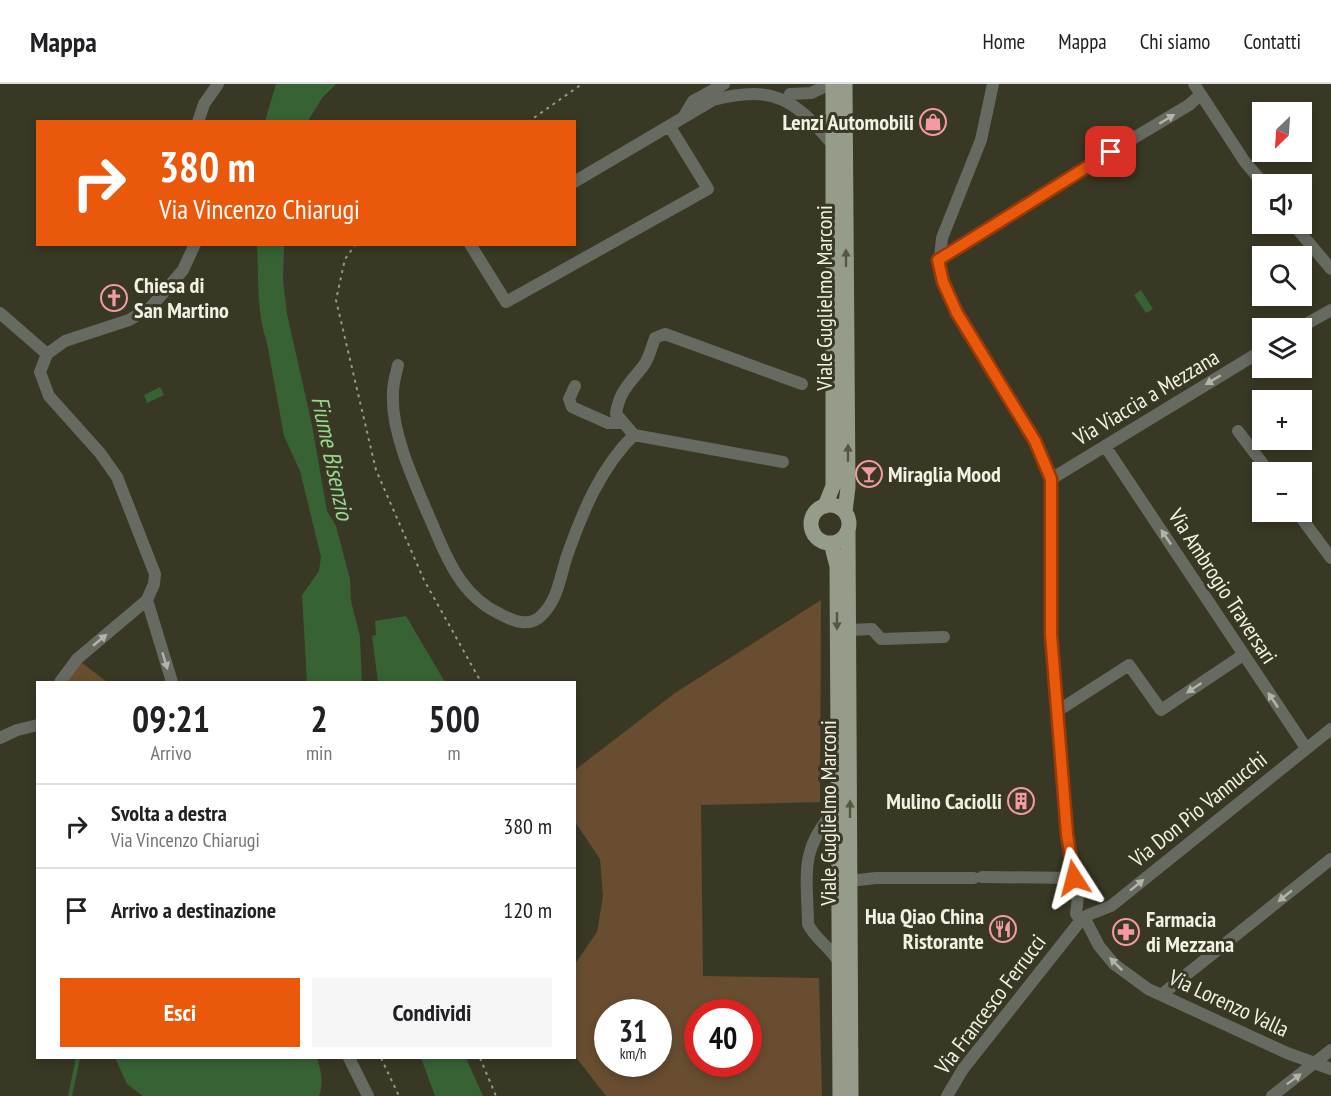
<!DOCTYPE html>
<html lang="it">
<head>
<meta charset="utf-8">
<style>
  :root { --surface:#fff; --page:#f6f6f6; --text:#202124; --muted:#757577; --line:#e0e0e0; --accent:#ea580c }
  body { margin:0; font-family:"PT Sans Narrow",sans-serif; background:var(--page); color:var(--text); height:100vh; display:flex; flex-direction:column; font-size:22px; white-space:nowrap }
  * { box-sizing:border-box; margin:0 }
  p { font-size:20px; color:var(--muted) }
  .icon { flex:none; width:33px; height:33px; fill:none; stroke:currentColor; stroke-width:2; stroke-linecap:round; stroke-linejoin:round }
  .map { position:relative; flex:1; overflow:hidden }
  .drawer { position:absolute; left:36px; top:597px; width:540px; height:378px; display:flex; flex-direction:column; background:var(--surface); border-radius:0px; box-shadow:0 3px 9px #0003 }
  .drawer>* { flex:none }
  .hud { position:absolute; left:36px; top:36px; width:540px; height:126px; border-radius:0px; box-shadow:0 3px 9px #0003; background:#ea580c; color:#fff; overflow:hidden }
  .needle { width:39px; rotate:205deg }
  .fabs { position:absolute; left:1252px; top:18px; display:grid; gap:12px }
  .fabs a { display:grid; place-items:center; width:60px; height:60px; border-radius:0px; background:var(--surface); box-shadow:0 3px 9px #0003; font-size:30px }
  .speed { position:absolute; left:594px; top:915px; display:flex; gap:12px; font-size:30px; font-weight:700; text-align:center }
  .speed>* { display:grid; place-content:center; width:78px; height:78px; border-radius:50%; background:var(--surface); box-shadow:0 3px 9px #0003; line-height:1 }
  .speed small { font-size:15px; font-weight:400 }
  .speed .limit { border:9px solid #d22; background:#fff; color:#111 }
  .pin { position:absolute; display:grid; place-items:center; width:51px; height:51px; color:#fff; margin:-26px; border-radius:12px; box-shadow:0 3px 9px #0006 }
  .me { position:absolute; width:66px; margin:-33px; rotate:351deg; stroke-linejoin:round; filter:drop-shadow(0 0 4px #0008) }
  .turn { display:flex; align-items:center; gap:21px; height:126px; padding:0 24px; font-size:27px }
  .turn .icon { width:78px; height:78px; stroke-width:2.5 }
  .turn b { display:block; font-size:42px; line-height:51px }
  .eta { display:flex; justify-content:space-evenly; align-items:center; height:102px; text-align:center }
  .eta b { font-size:36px; font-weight:700; line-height:42px }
  .primary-button { display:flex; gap:12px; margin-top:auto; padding:12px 24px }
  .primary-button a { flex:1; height:69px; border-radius:0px; background:var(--accent); color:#fff; font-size:24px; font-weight:700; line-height:69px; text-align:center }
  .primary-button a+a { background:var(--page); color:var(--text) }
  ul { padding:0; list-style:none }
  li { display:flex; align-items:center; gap:18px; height:84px; padding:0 24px; border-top:2px solid var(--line) }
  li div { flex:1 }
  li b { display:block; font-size:22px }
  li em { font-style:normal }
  header { display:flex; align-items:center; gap:36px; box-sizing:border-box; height:84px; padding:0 30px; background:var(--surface); border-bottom:2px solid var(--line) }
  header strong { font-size:28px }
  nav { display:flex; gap:33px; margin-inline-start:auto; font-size:21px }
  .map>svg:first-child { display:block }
  .green { fill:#684d30; fill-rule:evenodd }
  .water { fill:#376233 }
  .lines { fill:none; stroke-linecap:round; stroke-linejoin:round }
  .stream { stroke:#376233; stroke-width:4 }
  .path { stroke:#989887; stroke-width:2; stroke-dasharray:3 4.5; stroke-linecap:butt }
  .minor { stroke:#676a61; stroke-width:12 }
  .major { stroke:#969c8a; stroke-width:15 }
  .oneway { fill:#b3b4a9 }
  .oneway2 { fill:#555643 }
  .route-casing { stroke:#983908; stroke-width:15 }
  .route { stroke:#ea580c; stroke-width:10 }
  .labels { text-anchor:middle; stroke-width:6; stroke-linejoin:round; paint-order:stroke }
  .poi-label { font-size:22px; font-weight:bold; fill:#f1f1e4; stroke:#393824; text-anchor:end }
  .street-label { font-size:22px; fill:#f1f1e4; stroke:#393824 }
  .water-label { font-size:24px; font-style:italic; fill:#96d790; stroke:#393824 }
</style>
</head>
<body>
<header>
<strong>Mappa</strong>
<nav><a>Home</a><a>Mappa</a><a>Chi siamo</a><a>Contatti</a></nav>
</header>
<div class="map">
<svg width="1331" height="1012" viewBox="0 0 1331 1012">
  <rect width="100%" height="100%" fill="#393824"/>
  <path class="green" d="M821,516l-1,202 -119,3 2,171 116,2 3,118h-216l-31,-40v-92l22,-32 6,-36 -3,-37 -25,-37v-52l100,-77zM608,928h50v52h-50zM748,928v52h-50v-52z
    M81,578l26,20h-42z"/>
  <path class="water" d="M276,0h60l-14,14 -14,23h-43z
    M257,161h27l-1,35 4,34 25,111 15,86 9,15 14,53 1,22 9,36 2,45h-55l-5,-87 17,-24 2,-14 -21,-86 -16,-35 -17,-93c-11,-32 -8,-65 -10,-98z
    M1141,206l12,19 -7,4 -12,-18z
    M160,303l4,8 -17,8 -3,-8z
    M406,532l39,66h-67l-6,-46 4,-1 -1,-14z
    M115,974h202c4,12 7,25 2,38h-176l-16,-12z
    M421,974h45l17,38h-48z"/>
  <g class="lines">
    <path class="stream" d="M70,1012l8,-38"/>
    <path class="path" d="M528,38l54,-38
      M356,160l-11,15 -9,41 40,170 48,110 57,102
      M381,974l18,38
      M480,974l16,38"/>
    <path class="minor" d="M993,0l-12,56 -39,98 -3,30 18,45 78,128 16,38v155l16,200 11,62 -2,18 5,6 7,-5
      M1194,0l51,78 19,22
      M790,10l21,-1 19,-9
      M684,32l9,-15 31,-17
      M198,38l6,-18 14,-20
      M574,98l139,-82c62,-16 82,0 120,45
      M1293,140l38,45
      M470,160l36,58 202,-113 -38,-62
      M938,176l154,-97 97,-58 11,-10
      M0,229l47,41
      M1299,244l32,-18
      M398,281c-2,9 -5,18 -5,27 -3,44 27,102 44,143 14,33 29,63 63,79 13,7 30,14 42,1 17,-17 18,-40 26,-62 15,-42 33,-86 66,-118
      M575,302l-6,13 3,8 36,16h14
      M1238,347l31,41
      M1105,362l201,302
      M783,378l-149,-27 -18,-21c3,-23 15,-32 28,-49 5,-7 8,-19 11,-27l10,-4 137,50
      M1051,395l212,-129
      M1297,428l34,46
      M147,516l25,82
      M850,546l22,-1 9,10 63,-2
      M60,598l17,-23 70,-59 7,-16 1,-10 -38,-97 -17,-24 -51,-57 -9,-24 7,-18 18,-13 64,-21 22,-13 32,-37 12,-26
      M1056,628l73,-47 32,45 82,-55
      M0,654l17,-8 21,-5
      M837,718c-8,18 -22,30 -27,50 -6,19 -2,51 -2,72 6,14 21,22 31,38
      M982,793l92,1
      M850,797l26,-3h98
      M1088,831l23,-9 220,-177
      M1085,835l14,27 15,18 34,25 139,64 44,16
      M1161,911l170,-136
      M349,974l19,38
      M947,1012l16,-27 118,-149
      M1272,1012l59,-46"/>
    <path class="major" d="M811 440a19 19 0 1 1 38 0a19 19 0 1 1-38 0Z
      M825,422l8,-20v-402
      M845,428l3,-25 -3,-403
      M848,446l3,566
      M831,459l6,23 3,530"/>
  </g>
  <defs><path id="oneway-solid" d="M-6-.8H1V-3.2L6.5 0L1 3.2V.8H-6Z" transform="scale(1.5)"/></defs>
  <g class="oneway">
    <use href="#oneway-solid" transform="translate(1167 35) rotate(-31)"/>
    <use href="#oneway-solid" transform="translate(1213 296) rotate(149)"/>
    <use href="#oneway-solid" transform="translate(1166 453) rotate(-124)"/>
    <use href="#oneway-solid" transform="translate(100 556) rotate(-40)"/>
    <use href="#oneway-solid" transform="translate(165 577) rotate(73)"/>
    <use href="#oneway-solid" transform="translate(1194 604) rotate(146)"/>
    <use href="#oneway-solid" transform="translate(1273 616) rotate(-124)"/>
    <use href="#oneway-solid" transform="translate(1137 801) rotate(-39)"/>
    <use href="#oneway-solid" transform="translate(1285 812) rotate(141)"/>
    <use href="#oneway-solid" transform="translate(1116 880) rotate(-135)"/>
    <use href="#oneway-solid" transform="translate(1294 995) rotate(-37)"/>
  </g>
  <g class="oneway2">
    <use href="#oneway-solid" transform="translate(846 174) rotate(-90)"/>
    <use href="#oneway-solid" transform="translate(848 369) rotate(-90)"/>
    <use href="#oneway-solid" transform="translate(837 537) rotate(90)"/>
    <use href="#oneway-solid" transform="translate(850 725) rotate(-90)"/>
  </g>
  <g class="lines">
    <defs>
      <path id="route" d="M1074,794l-7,-44 -16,-200v-155l-16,-38 -78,-128 -14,-31 -5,-22 173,-108"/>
    </defs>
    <use href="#route" class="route-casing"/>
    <use href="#route" class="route"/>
  </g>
  <defs>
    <symbol id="shop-ring" viewBox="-11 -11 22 22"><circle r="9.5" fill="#393824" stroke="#f49aa5" stroke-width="1.5"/><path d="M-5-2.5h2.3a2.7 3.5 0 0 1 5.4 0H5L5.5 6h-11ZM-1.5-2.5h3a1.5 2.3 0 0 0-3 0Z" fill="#f49aa5"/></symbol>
    <symbol id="church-ring" viewBox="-11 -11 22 22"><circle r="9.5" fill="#393824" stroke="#f49aa5" stroke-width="1.5"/><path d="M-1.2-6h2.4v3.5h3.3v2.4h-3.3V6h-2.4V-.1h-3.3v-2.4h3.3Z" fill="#f49aa5"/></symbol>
    <symbol id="bar-ring" viewBox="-11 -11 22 22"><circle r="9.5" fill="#393824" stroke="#f49aa5" stroke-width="1.5"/><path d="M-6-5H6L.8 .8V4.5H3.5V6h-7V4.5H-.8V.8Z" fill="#f49aa5"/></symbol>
    <symbol id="building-ring" viewBox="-11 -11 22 22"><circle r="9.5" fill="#393824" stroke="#f49aa5" stroke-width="1.5"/><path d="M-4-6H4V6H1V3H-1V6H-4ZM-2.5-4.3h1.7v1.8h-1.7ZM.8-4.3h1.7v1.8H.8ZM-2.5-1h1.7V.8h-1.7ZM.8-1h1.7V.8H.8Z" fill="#f49aa5"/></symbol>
    <symbol id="restaurant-ring" viewBox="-11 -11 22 22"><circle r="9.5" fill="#393824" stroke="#f49aa5" stroke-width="1.5"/><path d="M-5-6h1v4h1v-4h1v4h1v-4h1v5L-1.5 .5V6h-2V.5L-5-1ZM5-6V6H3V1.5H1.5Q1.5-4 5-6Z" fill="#f49aa5"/></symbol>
    <symbol id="pharmacy-ring" viewBox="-11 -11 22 22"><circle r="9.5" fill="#393824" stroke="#f49aa5" stroke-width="1.5"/><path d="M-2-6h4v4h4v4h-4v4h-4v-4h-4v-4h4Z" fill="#f49aa5"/></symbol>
  </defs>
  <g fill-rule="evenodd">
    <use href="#shop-ring" x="918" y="23" width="30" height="30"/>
    <use href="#church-ring" x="99" y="199" width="30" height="30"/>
    <use href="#bar-ring" x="854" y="375" width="30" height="30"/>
    <use href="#building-ring" x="1006" y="702" width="30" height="30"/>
    <use href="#restaurant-ring" x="988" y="830" width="30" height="30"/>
    <use href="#pharmacy-ring" x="1111" y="833" width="30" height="30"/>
  </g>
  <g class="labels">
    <g class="poi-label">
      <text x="914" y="46">Lenzi Automobili</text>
      <text x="134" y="209" text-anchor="start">Chiesa di<tspan x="134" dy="25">San Martino</tspan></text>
      <text x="888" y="398" text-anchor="start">Miraglia Mood</text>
      <text x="1002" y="725">Mulino Caciolli</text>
      <text x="984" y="840">Hua Qiao China<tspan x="984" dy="25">Ristorante</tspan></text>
      <text x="1146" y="843" text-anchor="start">Farmacia<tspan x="1146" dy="25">di Mezzana</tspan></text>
    </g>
    <g class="street-label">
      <text transform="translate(824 214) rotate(-90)" y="8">Viale Guglielmo Marconi</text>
      <text transform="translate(1146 313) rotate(-31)" y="8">Via Viaccia a Mezzana</text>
      <text transform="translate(1223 502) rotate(57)" y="8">Via Ambrogio Traversari</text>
      <text transform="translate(1198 725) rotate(-39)" y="8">Via Don Pio Vannucchi</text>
      <text transform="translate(828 729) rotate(-90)" y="8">Viale Guglielmo Marconi</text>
      <text transform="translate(1229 919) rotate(25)" y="8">Via Lorenzo Valla</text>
      <text transform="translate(990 920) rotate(-53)" y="8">Via Francesco Ferrucci</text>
    </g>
    <g class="water-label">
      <text transform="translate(332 374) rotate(78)" y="8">Fiume Bisenzio</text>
    </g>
  </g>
</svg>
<div class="fabs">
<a><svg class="needle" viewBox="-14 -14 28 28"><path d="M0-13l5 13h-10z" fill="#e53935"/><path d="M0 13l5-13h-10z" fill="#757577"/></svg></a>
<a><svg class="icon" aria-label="sound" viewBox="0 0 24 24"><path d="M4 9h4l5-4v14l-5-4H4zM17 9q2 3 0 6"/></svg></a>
<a><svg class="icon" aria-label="search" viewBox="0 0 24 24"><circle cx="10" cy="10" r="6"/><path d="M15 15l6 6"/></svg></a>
<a><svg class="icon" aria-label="layers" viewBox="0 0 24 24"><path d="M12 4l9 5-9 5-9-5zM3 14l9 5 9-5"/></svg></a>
<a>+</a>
<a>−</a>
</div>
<div class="speed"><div>31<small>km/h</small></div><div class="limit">40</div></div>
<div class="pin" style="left:1111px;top:68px;background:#d93025"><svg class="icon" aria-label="arrive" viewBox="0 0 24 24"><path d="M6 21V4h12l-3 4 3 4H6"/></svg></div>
<svg class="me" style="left:1074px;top:794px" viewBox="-20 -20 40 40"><path d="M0-17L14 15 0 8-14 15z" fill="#ea580c" stroke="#fff" stroke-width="4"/></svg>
<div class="hud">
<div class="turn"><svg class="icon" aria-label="right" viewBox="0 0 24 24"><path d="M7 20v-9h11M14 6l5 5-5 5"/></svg><div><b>380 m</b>Via Vincenzo Chiarugi</div></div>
</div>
<section class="drawer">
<div class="eta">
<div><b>09:21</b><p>Arrivo</p></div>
<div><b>2</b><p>min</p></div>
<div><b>500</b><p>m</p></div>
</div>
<ul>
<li><svg class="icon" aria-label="right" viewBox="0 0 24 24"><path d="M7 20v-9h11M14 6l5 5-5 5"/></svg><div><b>Svolta a destra</b><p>Via Vincenzo Chiarugi</p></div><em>380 m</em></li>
<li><svg class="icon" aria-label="arrive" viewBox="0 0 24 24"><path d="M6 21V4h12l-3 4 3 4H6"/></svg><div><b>Arrivo a destinazione</b></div><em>120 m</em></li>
</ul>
<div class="primary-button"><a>Esci</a><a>Condividi</a></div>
</section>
</div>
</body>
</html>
